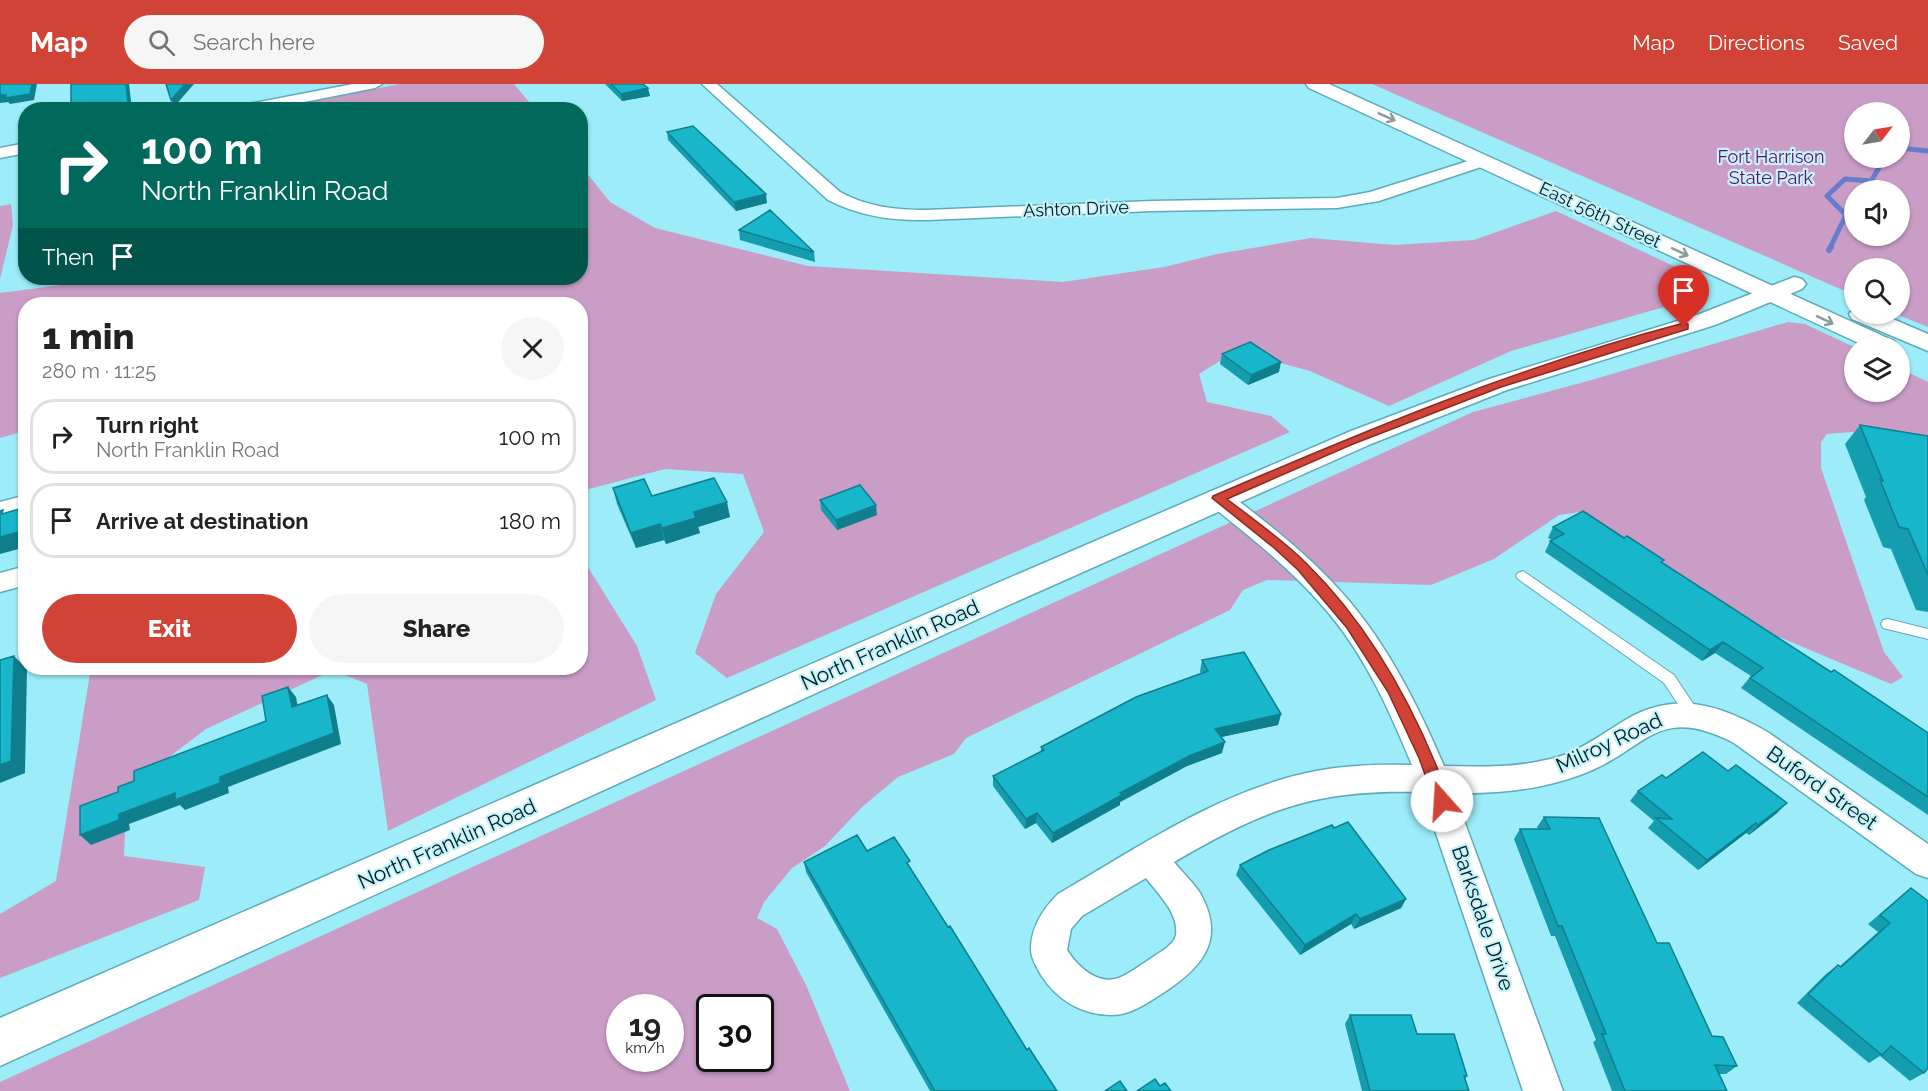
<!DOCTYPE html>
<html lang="en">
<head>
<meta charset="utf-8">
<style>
  :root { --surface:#fff; --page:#f6f6f6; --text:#222; --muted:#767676; --line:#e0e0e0; --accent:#d14336 }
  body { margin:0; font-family:Raleway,sans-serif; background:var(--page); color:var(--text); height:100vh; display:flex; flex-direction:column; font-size:22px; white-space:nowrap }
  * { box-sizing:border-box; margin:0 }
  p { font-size:20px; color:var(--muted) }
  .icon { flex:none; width:33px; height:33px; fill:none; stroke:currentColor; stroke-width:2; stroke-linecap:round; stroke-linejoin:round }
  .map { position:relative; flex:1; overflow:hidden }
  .side { position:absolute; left:18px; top:213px; width:570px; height:378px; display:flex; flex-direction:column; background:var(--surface); border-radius:24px; box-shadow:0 2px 4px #0004 }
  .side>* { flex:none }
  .guide { position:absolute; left:18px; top:18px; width:570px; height:183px; border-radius:24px; box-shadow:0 2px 4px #0004; background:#00695c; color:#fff; overflow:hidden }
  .needle { width:39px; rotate:59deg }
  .buttons { position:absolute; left:1844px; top:18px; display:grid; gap:12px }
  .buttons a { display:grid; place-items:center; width:66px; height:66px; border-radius:50%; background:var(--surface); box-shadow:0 2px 4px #0004; font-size:30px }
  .speed { position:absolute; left:606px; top:910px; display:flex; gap:12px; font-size:30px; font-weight:700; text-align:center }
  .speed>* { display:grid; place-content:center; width:78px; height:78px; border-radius:50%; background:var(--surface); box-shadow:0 2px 4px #0004; line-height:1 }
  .speed small { font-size:15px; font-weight:400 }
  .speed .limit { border:3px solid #111; border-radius:9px; background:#fff; color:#111 }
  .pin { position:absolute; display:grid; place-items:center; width:51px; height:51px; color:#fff; margin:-62px -26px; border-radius:50% 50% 50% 0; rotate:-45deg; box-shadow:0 0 6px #0007 }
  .pin .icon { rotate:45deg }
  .me { position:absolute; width:66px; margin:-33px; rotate:341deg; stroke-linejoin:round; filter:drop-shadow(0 0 4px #0008) }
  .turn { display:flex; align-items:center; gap:21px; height:126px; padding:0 24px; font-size:27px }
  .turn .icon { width:78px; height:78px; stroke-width:2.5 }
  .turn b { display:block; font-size:42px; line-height:51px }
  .then { display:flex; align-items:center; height:57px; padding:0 24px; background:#0003; gap:12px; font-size:22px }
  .round { display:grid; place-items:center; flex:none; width:63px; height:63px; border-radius:32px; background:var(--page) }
  .head { display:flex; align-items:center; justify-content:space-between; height:102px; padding:0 24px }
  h1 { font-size:36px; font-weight:800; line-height:45px }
  .primary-button { display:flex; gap:12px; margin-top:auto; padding:12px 24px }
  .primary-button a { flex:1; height:69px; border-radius:36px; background:var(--accent); color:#fff; font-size:24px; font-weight:800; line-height:69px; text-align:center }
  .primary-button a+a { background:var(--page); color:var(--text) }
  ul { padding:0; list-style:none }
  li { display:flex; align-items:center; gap:18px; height:75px; margin:0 12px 9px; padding:0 12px; border:3px solid var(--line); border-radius:24px }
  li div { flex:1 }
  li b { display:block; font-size:22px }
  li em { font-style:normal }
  header { display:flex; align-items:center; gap:36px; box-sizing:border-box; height:84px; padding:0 30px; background:var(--accent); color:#fff }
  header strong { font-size:28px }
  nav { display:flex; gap:33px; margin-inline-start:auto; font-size:21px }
  .search { width:420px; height:54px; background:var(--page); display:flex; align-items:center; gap:15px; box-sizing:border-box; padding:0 21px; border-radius:33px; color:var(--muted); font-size:22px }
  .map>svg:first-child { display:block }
  .green { fill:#c99dc6; fill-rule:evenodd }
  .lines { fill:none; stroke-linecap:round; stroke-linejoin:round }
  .stream-far1 { stroke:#667eca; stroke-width:5 }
  .stream { stroke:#667eca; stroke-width:6 }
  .lane-casing { stroke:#5dabb8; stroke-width:2 }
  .street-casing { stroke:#5dabb8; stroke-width:3 }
  .secondary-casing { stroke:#5dabb8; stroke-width:3 }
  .primary-casing { stroke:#5dabb8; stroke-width:3 }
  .lane { fill:#fff; fill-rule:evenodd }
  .street { fill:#fff; fill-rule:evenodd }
  .secondary { fill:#fff; fill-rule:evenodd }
  .primary { fill:#fff; fill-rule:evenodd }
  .wall { fill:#149dae }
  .shaded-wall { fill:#107f8d }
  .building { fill:#17b6ca; stroke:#107f8d; stroke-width:1.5 }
  .oneway { stroke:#8c9a9c }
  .route { fill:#d14336; stroke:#882c23; stroke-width:1.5 }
  .labels { text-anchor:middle; stroke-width:4.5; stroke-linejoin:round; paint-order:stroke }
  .far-park-label { font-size:18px; fill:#630e61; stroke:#c6f3fb }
  .far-street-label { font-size:18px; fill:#001f24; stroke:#c6f3fb }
  .street-label { font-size:21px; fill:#001f24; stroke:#c6f3fb }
</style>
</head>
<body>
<header>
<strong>Map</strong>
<div class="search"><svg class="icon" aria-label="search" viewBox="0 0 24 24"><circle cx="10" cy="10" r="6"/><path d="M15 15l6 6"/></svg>Search here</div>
<nav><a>Map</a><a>Directions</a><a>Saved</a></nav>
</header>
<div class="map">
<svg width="1928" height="1007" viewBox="0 0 1928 1007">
  <rect width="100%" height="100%" fill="#9decf9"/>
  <path class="green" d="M400,0h114l21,25h-267z
    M1372,0h556v243l-32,-13h3v-46h-45v27zM1899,28v46h-45v-46zM1899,106v46h-45v-46z
    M581,82l29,36 45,26 153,38 255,16 101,-15 53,-13 94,-16 83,7 80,-5 82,-29 124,58 24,19 -26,15 -167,48 -122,55 -79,-35 -74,-20 -37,23 8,28 64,14 19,16 -563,246 -32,-25 21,-59 48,-62 -21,-58 -78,-5 -84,22 -1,-187h-554l-1,127 -25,7v-145l115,-15h465z
    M11,120l2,21 -13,54v-73z
    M1788,238l17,2 49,23v45h45v-24l29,14v62l-76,-12 -25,2 -6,8v26l63,184 19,25 -12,7 -114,-48 -197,-124 -21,3 -65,44 -63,26 -164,-5 -24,10 -13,20 -264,128 -12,16 -56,23 -37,31 -36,38 -33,22 -28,34 -7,16 20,11 29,56 44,106h-850v-9l1473,-670 122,-33zM620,924h50v51h-50zM710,924h50v51h-50z
    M581,472l56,90 19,54 -268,131 -21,-147 -34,-14 -127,59 -79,60 -3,67 81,11 -6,33 -199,78v-64l56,-33 35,-213h489z"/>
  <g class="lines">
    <path class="stream-far1" d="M1899,64l29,3
      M1830,164l16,-33 -19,-19 18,-17 26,2 14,-23"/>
    <path class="stream" d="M1829,166l2,-3"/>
    <defs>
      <path id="lane" d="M1523,487l151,104 24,36 3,4 -3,4 -5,2 -5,-2 -24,-36 -146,-104 -2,-3 2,-3z
        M1888,535l40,10v10l-45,-11 -2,-4 2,-4z"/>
      <path id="street" d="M353,0h29l-7,4 -111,22h-33l7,-4z
        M702,0h15l123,108c28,15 56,18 87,18l225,-9 185,-3 33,-6 114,-36 8,5 -2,3 -111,37 -42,7 -185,3 -225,9c-35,1 -68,-4 -99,-20z
        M26,59v10l-26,5v-10z
        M1218,406l9,2c44,34 88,68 123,110 41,49 69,106 94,164 40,1 84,2 123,-12 21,-9 40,-23 60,-35 50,-29 96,-13 142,14l159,111v34l-12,-4 -182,-131c-79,-41 -87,8 -154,32 -41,15 -82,19 -126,18l109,298h-40l-101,-299c-107,-3 -157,17 -248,70 8,10 19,20 26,31 26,46 3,73 -34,98 -16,10 -34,24 -54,24 -30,0 -55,-15 -71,-40 -4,-7 -10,-17 -10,-25 0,-23 12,-41 27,-56 81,-47 164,-105 258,-123 32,-6 64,-7 96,-6 -22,-53 -45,-105 -81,-149 -35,-43 -79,-78 -122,-112l-3,-6 3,-6zM1146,794c12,16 33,35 30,57 -2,10 -16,17 -23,22 -11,7 -21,15 -32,20 -22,10 -43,-10 -54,-27l4,-21 11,-13z
        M26,411v16l-26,7v-16z
        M26,482v19l-26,7v-19z"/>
      <path id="secondary" d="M1794,193l8,2 4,5 -4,5 -87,36 -208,65 -136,54 -360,160 -1011,462v-48l988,-431 363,-156 138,-52 208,-64z"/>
      <path id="primary" d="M1306,0h23l565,257 4,5h-33l-556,-258z
        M1854,224v6h27l47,20v17l-76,-32 -3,-5z"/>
    </defs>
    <use href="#lane" class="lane-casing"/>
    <use href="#street" class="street-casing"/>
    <use href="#secondary" class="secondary-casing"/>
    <use href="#primary" class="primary-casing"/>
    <use href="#lane" class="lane"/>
    <use href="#street" class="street"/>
    <use href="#secondary" class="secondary"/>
    <use href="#primary" class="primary"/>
  </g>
  <path class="wall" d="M605,0h38l7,12 -28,5z
    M667,48l100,71 -31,8 -68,-71z
    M739,146l75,22 1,10 -75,-22z
    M1222,270l57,18 -31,13 -28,-21z
    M1860,341l68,11v176l-12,-2 -25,-61 -8,-2 -19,-47 2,-3 -21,-53z
    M613,404l39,8 78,21 -32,10 2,6 -34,11 -2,-4 -28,8 -19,-44z
    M820,416l57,15 -40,15 -16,-20z
    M1553,443l109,36 169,109 97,61v82l-187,-127 10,-12 -36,-23 -13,8 -157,-109 5,-11 2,-1 -4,-2z
    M1202,576l79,54 -3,11 -57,12 1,16 -35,13 -67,36v3l-68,38 -16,-20 -11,6 -32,-43v-10l48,-25v-4l160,-73 -1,-3z
    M1666,694l111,35 -28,22 -3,-2 -48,37 -50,-42 6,-7 -24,-20 8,-10z
    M1544,733l113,126 55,93 25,30 -11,8h-7l8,17h-115l-19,-49 3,-2 -41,-104h-4l-37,-97 6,-10h18l-1,-2z
    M1334,744l72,71 -5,9 -47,21 -3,-5 -51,31 -64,-80 4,-10z
    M867,767l43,17 117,182 30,41h-127l-124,-219 -2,-10z
    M1911,804l13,185 -14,8 -30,-25 -11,7 -72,-60 29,-29 12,-9 2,1 38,-34 -10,-8z
    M1350,931l67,19 50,42 -2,3 4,12h-107l-17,-67z"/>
  <path class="shaded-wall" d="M32,0h5l-3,16 -24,4 -2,-2 -8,1v-8z
    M126,0h3l3,25 -45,1z
    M185,0h9l-20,23 -3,-7z
    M648,4l2,8 -28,5 -1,-7z
    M766,110l1,9 -31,8 -2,-9z
    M1281,278l-2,10 -31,13 3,-10z
    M727,418l3,15 -32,10 2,6 -34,11 -4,-16 32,-16z
    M876,421l1,10 -40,15 -1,-10z
    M660,440l4,16 -28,8 -5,-15z
    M26,446v17l-26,7v-17z
    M1723,558l-8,11 -13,8 8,-11z
    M14,572l13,13 -2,104 -25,10v-18z
    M288,603l8,10 4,21 -8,-11z
    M327,611l7,10 7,39 -113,43 1,6 -44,17 -5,-5 -51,19 1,6 -39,15 -11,-10 39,-21 101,-37z
    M1281,630l-3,11 -66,14 3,-10z
    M1225,658l-3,11 -35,13 -67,36v3l-68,38 1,-10 67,-40 69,-37z
    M1787,719l-10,10 -28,22 9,-10z
    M1037,729l-1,10 -11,6 1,-10z
    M1756,739l-10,10 -48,37 9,-10z
    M1406,815l-5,9 -47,21 6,-10z
    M1356,830l-5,10 -51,31 5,-10z"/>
  <path class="building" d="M0,0h32l-2,10 -25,4 1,-3h-6z
    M71,0h55l2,19 -41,7h-16z
    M166,0h19l-14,16z
    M611,0h32l5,4 -27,6z
    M693,42l73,68 -32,8 -67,-70z
    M770,126l44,42 -75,-22z
    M1250,258l31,20 -30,13 -29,-21z
    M1860,341l68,11v139l-20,-46 -9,-2 -19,-47 3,1z
    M714,394l13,24 -33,10 2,6 -34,10 -2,-4 -29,9 -18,-45 31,-9 8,17z
    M860,401l16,20 -40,15 -16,-20z
    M26,423v23l-26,7v-26l3,-1 -1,4z
    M1583,427l41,27 3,-2 37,24 -3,2 170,110 3,-2 94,63v64l-178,-119 13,-10 -40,-26 -13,8 -160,-109 14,-7 -11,-7z
    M1244,568l37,62 -66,15 10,13 -36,14 -69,37 2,2 -69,38 -16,-20 -11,6 -33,-43 51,-26 -3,-3 95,-50 72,-26 -6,-11z
    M14,572l-3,105 -11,4v-105z
    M288,603l4,20 35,-12 7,38 -114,44v6l-45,17v-7l-56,21v6l-39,15v-29l38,-14v-5l16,-6v-10l132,-50 -4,-25z
    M1703,668l25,19 8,-6 51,38 -29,22 -2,-2 -49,37 -51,-42 16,1 -34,-28 24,-16 4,3z
    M1544,733l55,1 58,125h12l43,93 11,1 14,29 -22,-1 12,26h-102l-23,-57h4l-44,-108h-4l-38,-97h30z
    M1348,738l58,77 -46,20 -4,-5 -51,31 -65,-80 29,-15 63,-25 2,3z
    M857,751l10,16 27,-14 16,24 -3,2 41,64 2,-1 77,124 2,-2 28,43h-122l-131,-229z
    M1911,804l17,13v167l-4,5 -33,-27 -9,9 -74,-61 30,-29 3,2 49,-44 -10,-8z
    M1350,931h61l6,19h37l13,42h-3l5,15h-99z
    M1155,995l5,7 5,-3 6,8h-34z
    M1120,997l7,10h-22z"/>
  <defs><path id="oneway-shaft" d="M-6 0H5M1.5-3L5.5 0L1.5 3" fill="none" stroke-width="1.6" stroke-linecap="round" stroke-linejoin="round" transform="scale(1.5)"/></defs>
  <g class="oneway">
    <use href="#oneway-shaft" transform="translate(1387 33) rotate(24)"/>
    <use href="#oneway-shaft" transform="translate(1680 168) rotate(25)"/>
    <use href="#oneway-shaft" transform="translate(1825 236) rotate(25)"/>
  </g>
  <path class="route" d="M1684,239l4,1v5l-187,58 -148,57 -126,55c27,21 55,40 79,64 67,66 112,150 144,238l-3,4 -5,3 -6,-3 -17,-47 -31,-66 -41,-64 -49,-58 -25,-23 -61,-49 1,-2c154,-66 309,-131 471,-173z"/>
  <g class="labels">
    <g class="far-park-label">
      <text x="1771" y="79">Fort Harrison<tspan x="1771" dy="21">State Park</tspan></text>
    </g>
    <g class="far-street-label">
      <text transform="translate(1076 125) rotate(-2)" y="6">Ashton Drive</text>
      <text transform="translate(1600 131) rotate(25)" y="6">East 56th Street</text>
    </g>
    <g class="street-label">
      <text transform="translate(890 561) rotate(-24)" y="7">North Franklin Road</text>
      <text transform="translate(1609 659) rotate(-25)" y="7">Milroy Road</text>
      <text transform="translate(1822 704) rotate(35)" y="7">Buford Street</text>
      <text transform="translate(447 760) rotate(-24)" y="7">North Franklin Road</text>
      <text transform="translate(1483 834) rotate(71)" y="7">Barksdale Drive</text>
    </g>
  </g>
</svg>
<div class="buttons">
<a><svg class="needle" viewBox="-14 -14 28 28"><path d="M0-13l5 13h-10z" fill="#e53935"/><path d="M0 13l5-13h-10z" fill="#767676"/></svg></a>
<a><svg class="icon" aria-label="sound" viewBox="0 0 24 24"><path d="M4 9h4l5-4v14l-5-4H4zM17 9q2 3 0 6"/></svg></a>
<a><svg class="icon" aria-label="search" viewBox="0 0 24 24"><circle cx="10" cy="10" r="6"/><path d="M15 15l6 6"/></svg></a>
<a><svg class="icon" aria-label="layers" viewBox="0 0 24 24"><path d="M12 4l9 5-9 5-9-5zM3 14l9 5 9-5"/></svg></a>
</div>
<div class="speed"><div>19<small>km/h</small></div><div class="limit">30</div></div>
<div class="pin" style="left:1684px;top:243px;background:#d93025"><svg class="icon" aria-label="arrive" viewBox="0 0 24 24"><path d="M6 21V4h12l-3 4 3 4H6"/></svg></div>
<svg class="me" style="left:1442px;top:717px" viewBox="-20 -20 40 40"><circle r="19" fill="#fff"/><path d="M0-13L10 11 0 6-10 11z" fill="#d14336"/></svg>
<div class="guide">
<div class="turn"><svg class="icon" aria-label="right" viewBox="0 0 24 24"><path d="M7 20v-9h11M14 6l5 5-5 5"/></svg><div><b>100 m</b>North Franklin Road</div></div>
<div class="then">Then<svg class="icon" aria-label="arrive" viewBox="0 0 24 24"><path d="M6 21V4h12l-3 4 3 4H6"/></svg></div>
</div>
<section class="side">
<div class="head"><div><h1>1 min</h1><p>280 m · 11:25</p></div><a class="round"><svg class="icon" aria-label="close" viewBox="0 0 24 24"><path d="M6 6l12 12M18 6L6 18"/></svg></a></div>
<ul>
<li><svg class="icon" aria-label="right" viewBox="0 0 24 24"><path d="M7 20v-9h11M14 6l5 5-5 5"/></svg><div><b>Turn right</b><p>North Franklin Road</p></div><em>100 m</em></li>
<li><svg class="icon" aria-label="arrive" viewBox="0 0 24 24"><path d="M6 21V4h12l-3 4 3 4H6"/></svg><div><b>Arrive at destination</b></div><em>180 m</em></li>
</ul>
<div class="primary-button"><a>Exit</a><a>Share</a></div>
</section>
</div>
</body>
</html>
